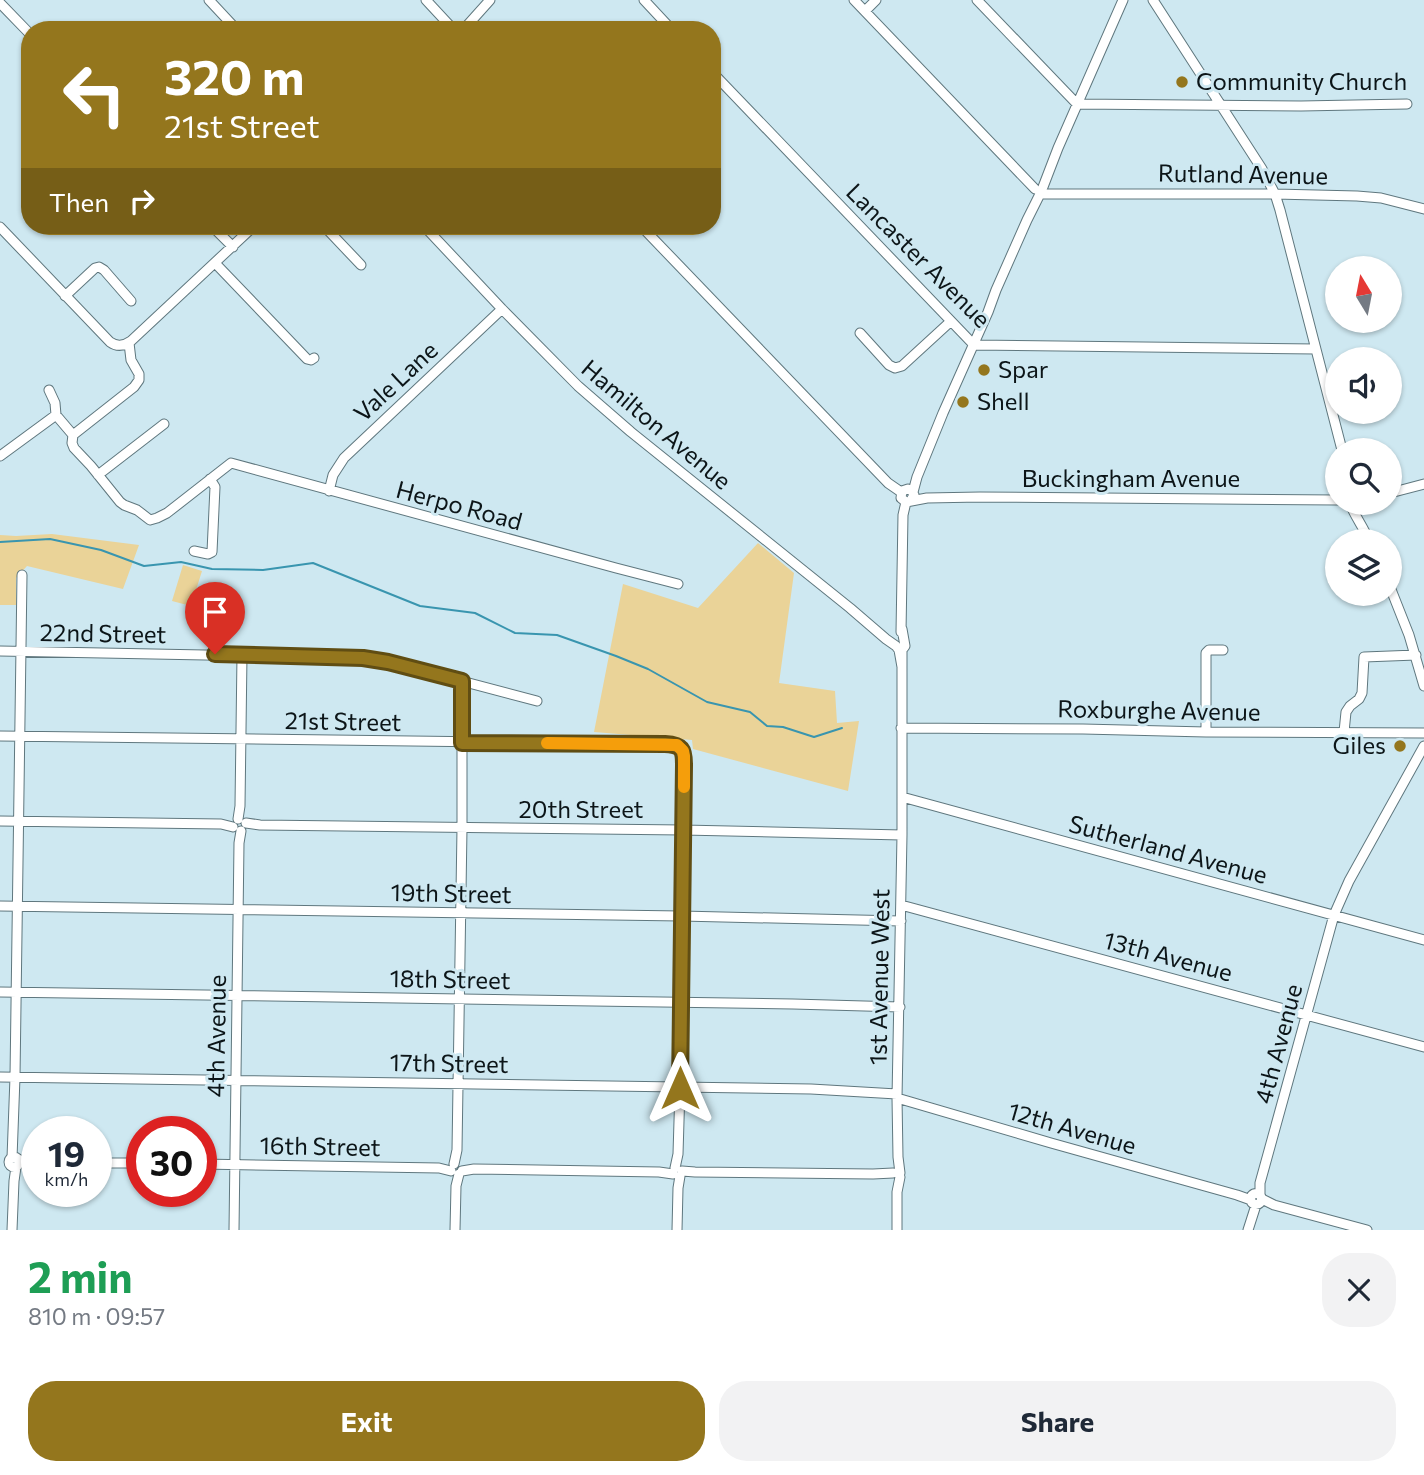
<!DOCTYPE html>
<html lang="en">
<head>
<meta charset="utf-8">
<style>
  :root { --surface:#fff; --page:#f2f2f3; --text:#1f2937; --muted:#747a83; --accent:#94761d }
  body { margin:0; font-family:Commissioner,sans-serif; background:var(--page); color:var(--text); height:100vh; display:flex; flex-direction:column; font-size:26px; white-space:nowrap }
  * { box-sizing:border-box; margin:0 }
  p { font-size:23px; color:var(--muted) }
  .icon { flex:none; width:38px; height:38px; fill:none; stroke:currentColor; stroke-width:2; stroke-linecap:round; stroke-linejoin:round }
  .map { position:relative; height:1230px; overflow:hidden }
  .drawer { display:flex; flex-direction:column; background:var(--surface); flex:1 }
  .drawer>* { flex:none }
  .hud { position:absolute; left:21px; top:21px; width:700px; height:214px; border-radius:28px; box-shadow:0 2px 5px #0004; background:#94761d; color:#fff; overflow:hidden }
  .needle { width:46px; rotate:350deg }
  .fabs { position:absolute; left:1325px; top:256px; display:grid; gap:14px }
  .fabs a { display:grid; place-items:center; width:77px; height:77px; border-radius:50%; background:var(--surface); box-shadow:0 2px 5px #0004; font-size:35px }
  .speed { position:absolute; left:21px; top:1116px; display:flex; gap:14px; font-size:35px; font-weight:700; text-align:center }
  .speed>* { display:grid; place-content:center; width:91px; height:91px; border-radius:50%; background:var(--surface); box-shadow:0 2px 5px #0004; line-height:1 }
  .speed small { font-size:18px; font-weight:400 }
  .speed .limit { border:10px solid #d22; background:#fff; color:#111 }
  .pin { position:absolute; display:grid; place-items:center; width:60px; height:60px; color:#fff; margin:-72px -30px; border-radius:50% 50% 50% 0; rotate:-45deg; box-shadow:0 0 7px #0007 }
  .pin .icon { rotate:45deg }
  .me { position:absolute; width:77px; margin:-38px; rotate:0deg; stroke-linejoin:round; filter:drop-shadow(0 0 5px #0008) }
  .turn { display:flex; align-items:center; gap:24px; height:147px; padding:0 28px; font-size:32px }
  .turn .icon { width:91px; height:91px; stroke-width:2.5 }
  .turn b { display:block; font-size:49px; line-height:60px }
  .then { display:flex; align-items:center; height:66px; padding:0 28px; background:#0003; gap:14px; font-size:26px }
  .round { display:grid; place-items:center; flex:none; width:74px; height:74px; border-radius:28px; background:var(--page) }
  .summary { display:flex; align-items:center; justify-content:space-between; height:119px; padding:0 28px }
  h1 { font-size:42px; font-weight:700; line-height:52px; color:#1e9e55 }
  .primary-button { display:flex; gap:14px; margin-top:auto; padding:14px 28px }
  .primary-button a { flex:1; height:80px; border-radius:28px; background:var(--accent); color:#fff; font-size:28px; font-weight:700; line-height:80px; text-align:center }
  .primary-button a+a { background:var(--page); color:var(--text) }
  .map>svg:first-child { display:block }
  .green { fill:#ead398 }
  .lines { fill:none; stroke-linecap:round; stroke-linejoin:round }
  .stream { stroke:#3995af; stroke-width:2 }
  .minor-casing { stroke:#5f777e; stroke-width:11 }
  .minor { stroke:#fff; stroke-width:9 }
  .route-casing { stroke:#604d13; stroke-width:18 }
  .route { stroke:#94761d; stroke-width:12 }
  .slow { stroke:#f59e0b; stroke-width:12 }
  .poi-dot { fill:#94761d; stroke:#cee8f1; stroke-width:2.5 }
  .labels { text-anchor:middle; stroke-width:6; stroke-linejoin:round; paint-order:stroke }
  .poi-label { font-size:24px; fill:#0c1518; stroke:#cee8f1; text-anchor:start }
  .street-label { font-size:24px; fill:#0c1518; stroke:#cee8f1 }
</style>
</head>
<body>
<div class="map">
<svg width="1424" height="1230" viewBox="0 0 1424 1230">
  <rect width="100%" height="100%" fill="#cee8f1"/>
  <path class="green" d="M52,534l87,11 -16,44 -96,-23 -11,12v27h-16v-70l16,1z
    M758,543l36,30 -15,110 56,8 2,32 22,-2 -11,70 -155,-42 -1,-9 -98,-8 29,-148 75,24z
    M183,565l19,6 -11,35 -19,-5z"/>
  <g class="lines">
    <path class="stream" d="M0,542l50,-3 51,11 43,16 37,-4 31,7 51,1 50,-7 107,43 55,7 40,20 42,2 59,21 32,13 59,33 43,10 17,14 16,1 31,10 28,-9"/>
    <defs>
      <path id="minor" d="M209,0l28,30
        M426,0l26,28
        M644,0l28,30
        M854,0l181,189
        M977,0l100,104 224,2 106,-2
        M1153,0l109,169 13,25 5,16 62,240
        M0,3l30,31
        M865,11l11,-11
        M464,29l26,-29
        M712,72l262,273 342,4
        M1043,187l15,-39 65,-148
        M1042,194h233l82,2 24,2 43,11
        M212,226l21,21
        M324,226l37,39
        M424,226l78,83 76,77 53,46 219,176 36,31 10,7 3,4 3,17
        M641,226l247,257 13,9
        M0,227l110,115c7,5 14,4 21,-1l123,-115
        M215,263l92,96 4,1 3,-2
        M65,296l30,-28 4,-1 5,3 27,31
        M860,333l29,32 6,3 7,-2 48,-44
        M49,390l6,13 1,12
        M73,435l61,-48 5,-7v-6l-8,-14 -2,-17
        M0,456l56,-41 17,20 -1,8 2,5 17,18 29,36 4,3 13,5 13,10 7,-2 10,-5 64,-50 385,105 62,16
        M98,475l66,-51
        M329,491l4,-16 11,-17 158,-149
        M913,492l4,-15 26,-64 45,-101 8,-22 31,-70 13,-26
        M1390,493l34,-9
        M911,500l3,-5 -2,-4 -4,-2 -6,2 -1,7 5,4 21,-4 53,-1 357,3
        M1351,506c5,12 13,22 18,35
        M1359,506l2,-4
        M194,551l14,3 4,-2 3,-65 -5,-8
        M1390,587l19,48 15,51
        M901,632l2,-117 3,-13
        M0,651l363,7 34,6 140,37
        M901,728l182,1 123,3 218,1
        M1206,732v-79l3,-3h14
        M1344,732l2,-20 4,-6 9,-7 3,-6 2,-36 52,-2
        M0,736l665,8c17,1 19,5 19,21l-4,323 -2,66 -3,14
        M902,797l522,143
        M238,819l2,-13 2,-151
        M0,821l221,3 12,3
        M246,823l14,2 423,5 219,5
        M901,905l523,142
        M0,906l681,10 220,5
        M0,992l793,12 107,3
        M0,1077l811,12 86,5
        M897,1098l154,45 186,52 14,5
        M9 1162a5 5 0 1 1 10 0a5 5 0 1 1-10 0Z
        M12,1158l3,-81 7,-502
        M19,1160l18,2
        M96,1163h46
        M201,1164l238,4 12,3
        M454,1164l3,-14 5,-322v-147
        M462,1171l12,-2 185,3 14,2
        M682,1171l13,1 178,2 20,-1
        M900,1173l-2,-16 -1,-59 5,-263v-185l3,-4 -3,-17
        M1250.5 1199a5.5 5.5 0 1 1 11 0a5.5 5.5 0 1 1-11 0Z
        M1260,1195v-12l74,-268 15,-34 75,-135
        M1262,1199l12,6 93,25
        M12,1230l2,-49 2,-14
        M234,1230l5,-387 2,-12
        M455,1230l1,-44 3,-12
        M677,1230l1,-42 2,-12
        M897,1230v-38l3,-15
        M1248,1230l8,-25"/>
    </defs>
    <use href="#minor" class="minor-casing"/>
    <use href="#minor" class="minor"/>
  </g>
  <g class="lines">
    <defs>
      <path id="route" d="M215,654l148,4 25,4 74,19v62l203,1c17,1 19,5 19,21l-4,323"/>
    </defs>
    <use href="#route" class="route-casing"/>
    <use href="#route" class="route"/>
    <path class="slow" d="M547,743l130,2 6,6 1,5v31"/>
  </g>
  <g class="poi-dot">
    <circle cx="1182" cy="82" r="7"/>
    <circle cx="984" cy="370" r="7"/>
    <circle cx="963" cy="402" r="7"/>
    <circle cx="1400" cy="746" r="7"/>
  </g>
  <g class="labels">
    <g class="poi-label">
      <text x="1196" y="90">Community Church</text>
      <text x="998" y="378">Spar</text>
      <text x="977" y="410">Shell</text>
      <text x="1386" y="754" text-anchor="end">Giles</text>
    </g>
    <g class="street-label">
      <text transform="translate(1243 175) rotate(1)" y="8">Rutland Avenue</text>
      <text transform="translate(918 256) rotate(45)" y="8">Lancaster Avenue</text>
      <text transform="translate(396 382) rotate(-43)" y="8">Vale Lane</text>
      <text transform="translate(656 425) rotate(40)" y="8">Hamilton Avenue</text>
      <text x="1131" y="487">Buckingham Avenue</text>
      <text transform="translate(459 506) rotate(15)" y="8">Herpo Road</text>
      <text transform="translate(103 634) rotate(1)" y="8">22nd Street</text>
      <text transform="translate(1159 711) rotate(1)" y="8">Roxburghe Avenue</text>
      <text transform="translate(343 722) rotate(1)" y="8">21st Street</text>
      <text x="581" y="818">20th Street</text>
      <text transform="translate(1168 850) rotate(15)" y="8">Sutherland Avenue</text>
      <text transform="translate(451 894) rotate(1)" y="8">19th Street</text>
      <text transform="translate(1168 957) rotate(15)" y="8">13th Avenue</text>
      <text transform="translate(880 977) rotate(-89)" y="8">1st Avenue West</text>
      <text transform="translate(450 980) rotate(1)" y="8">18th Street</text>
      <text transform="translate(217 1036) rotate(-89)" y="8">4th Avenue</text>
      <text transform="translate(1279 1044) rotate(-75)" y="8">4th Avenue</text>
      <text transform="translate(449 1064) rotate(1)" y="8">17th Street</text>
      <text transform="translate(1072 1129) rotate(16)" y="8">12th Avenue</text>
      <text transform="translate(320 1147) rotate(1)" y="8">16th Street</text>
    </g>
  </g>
</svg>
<div class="fabs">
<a><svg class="needle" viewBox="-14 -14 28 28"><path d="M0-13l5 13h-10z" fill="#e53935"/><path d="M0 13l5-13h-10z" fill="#747a83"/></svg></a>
<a><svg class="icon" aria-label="sound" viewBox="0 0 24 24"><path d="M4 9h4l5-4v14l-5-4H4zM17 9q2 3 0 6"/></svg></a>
<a><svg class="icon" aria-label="search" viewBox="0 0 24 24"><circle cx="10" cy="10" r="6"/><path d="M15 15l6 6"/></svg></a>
<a><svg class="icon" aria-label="layers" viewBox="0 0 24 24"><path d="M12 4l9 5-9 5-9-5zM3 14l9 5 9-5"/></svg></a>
</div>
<div class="speed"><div>19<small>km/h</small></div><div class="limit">30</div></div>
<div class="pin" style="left:215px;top:654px;background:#d93025"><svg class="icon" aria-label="arrive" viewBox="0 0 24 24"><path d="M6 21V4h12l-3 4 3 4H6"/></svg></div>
<svg class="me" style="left:680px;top:1088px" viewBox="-20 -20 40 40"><path d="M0-17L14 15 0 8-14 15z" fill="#94761d" stroke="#fff" stroke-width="4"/></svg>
<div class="hud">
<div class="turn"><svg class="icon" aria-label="left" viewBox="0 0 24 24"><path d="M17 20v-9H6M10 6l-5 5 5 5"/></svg><div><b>320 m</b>21st Street</div></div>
<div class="then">Then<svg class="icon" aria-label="right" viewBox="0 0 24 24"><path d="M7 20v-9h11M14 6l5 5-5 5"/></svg></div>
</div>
</div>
<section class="drawer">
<div class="summary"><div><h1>2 min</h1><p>810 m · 09:57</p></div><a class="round"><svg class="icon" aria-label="close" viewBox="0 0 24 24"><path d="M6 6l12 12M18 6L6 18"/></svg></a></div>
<div class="primary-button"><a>Exit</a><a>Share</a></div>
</section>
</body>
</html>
